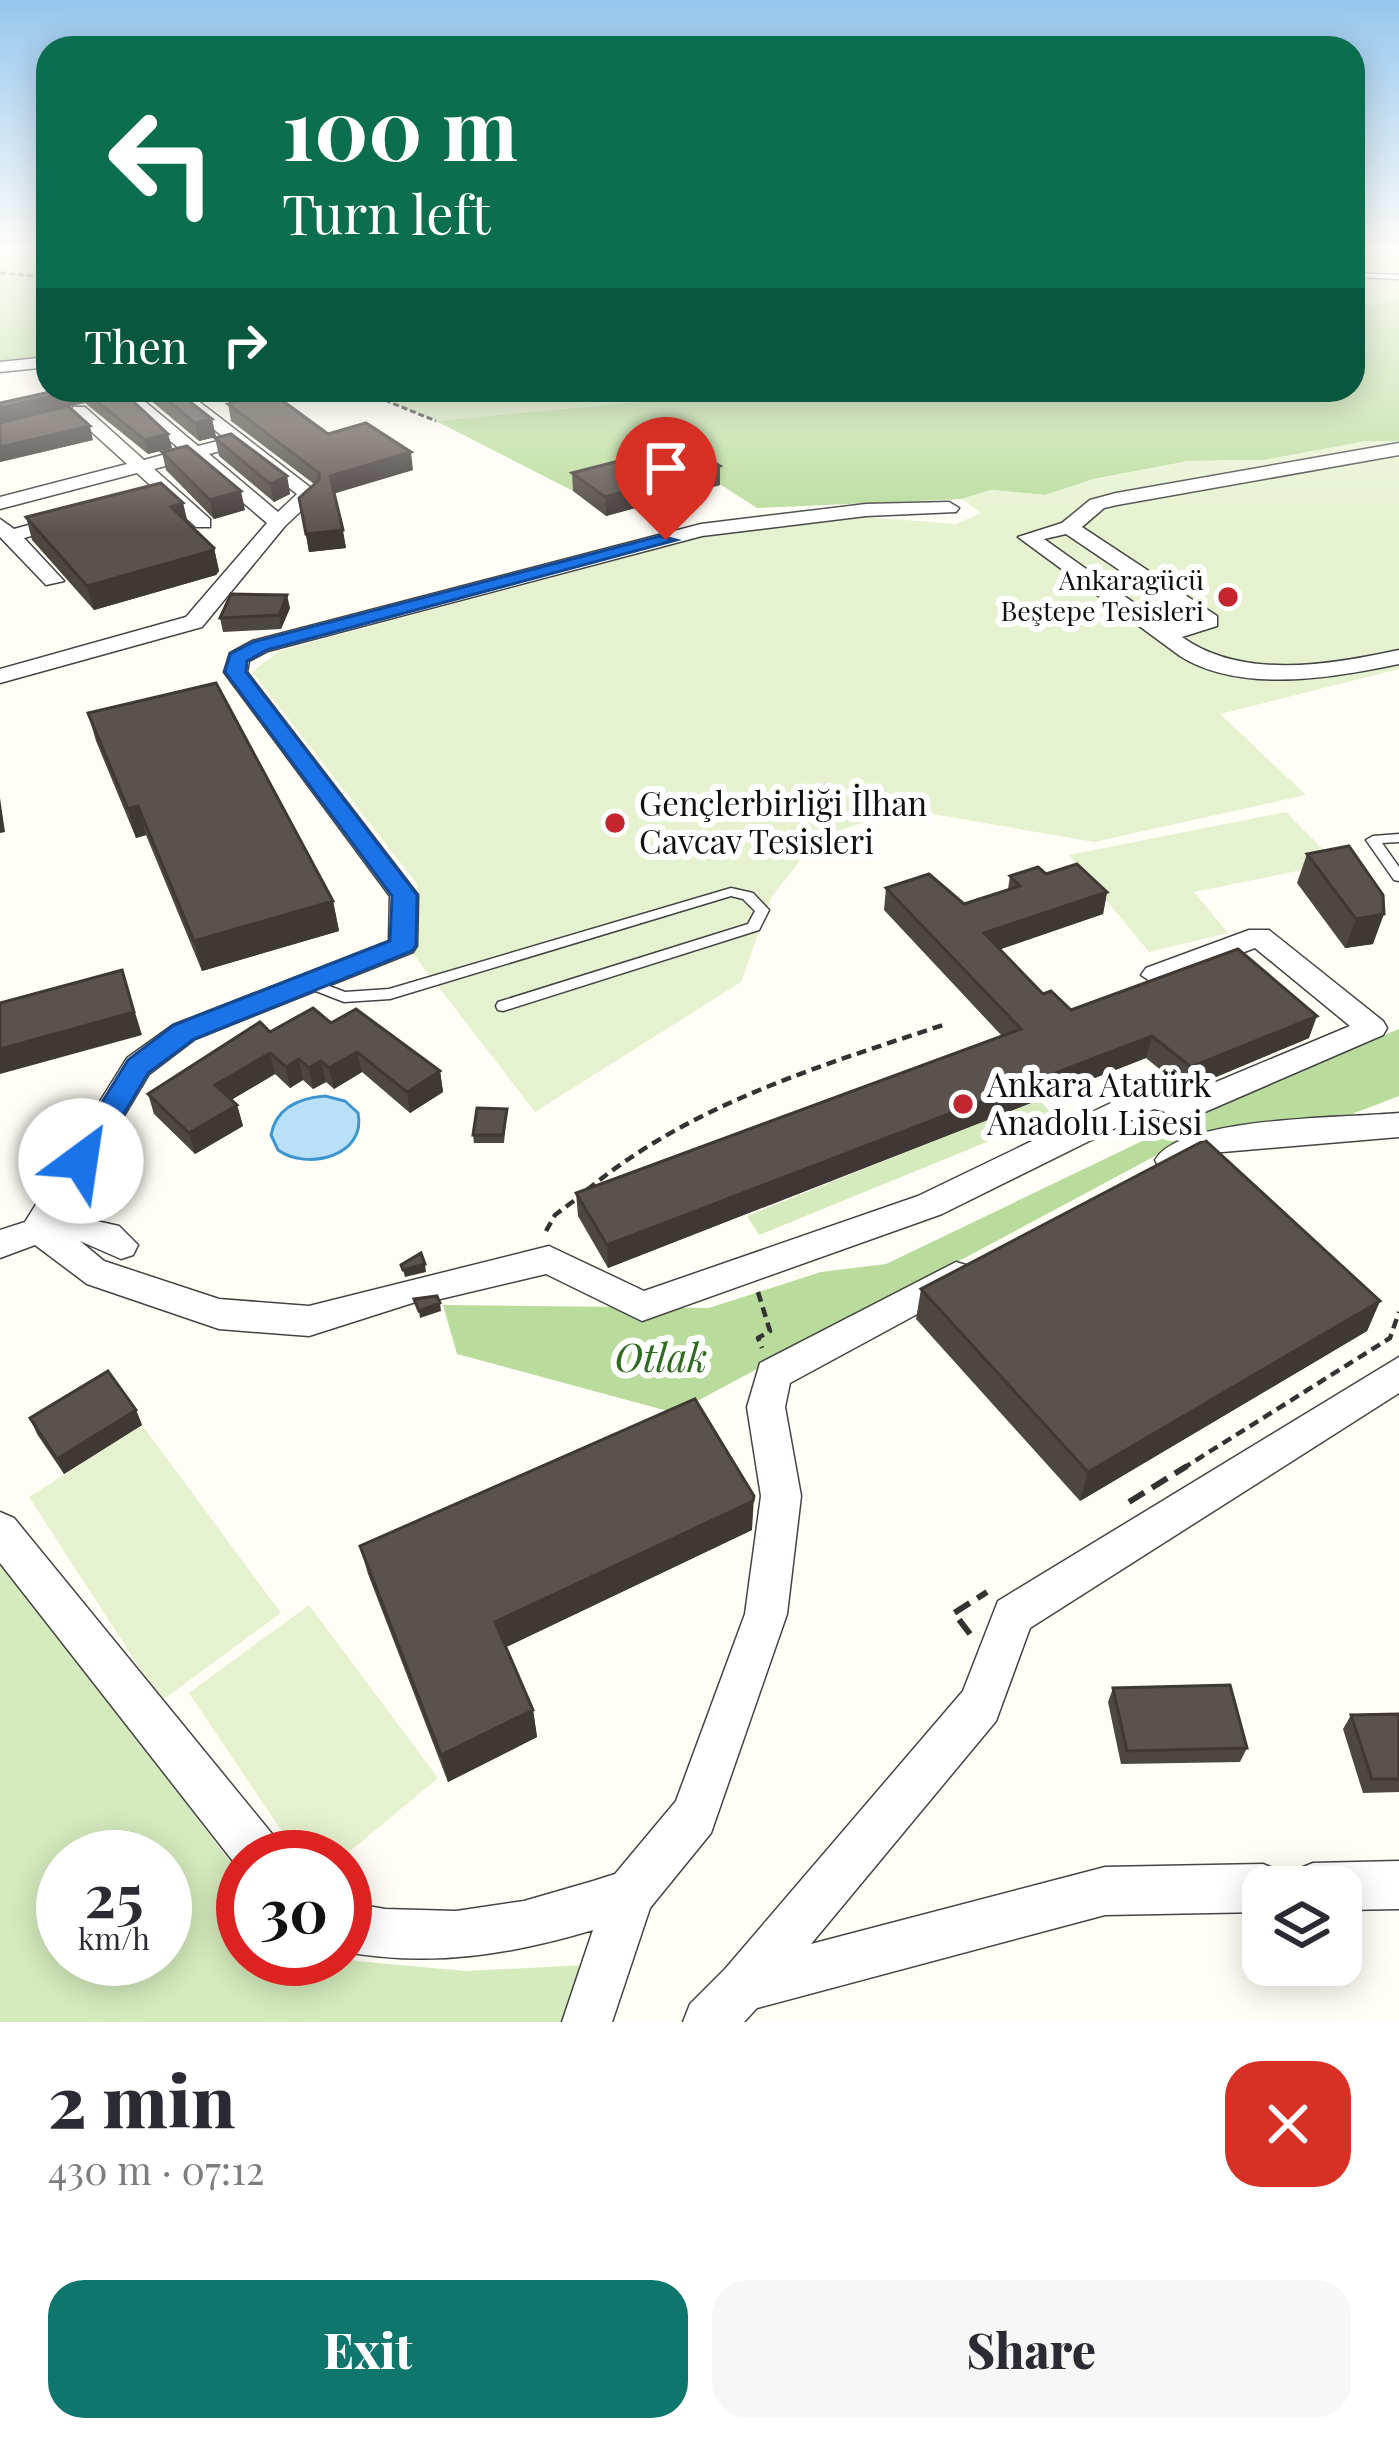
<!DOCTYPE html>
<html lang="en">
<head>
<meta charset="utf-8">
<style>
  :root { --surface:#fff; --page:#f7f7f7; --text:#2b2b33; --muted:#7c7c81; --accent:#0f766e }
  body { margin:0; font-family:"Playfair Display",serif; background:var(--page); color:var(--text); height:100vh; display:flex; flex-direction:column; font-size:45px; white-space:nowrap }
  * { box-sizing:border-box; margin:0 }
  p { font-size:39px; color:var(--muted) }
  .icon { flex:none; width:66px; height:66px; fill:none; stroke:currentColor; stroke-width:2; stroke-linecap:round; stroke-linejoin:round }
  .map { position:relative; height:2022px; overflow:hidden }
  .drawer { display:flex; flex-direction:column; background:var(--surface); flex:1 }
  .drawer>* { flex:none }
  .top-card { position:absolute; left:36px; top:36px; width:1329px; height:366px; border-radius:36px; box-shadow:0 6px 30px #0003; background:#0b6e4f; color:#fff; overflow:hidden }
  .fabs { position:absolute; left:1242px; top:1866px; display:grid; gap:24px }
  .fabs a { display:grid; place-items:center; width:120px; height:120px; border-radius:24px; background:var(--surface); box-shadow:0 6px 30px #0003; font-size:60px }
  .speed { position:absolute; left:36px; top:1830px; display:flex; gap:24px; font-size:60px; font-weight:700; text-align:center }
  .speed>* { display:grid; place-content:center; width:156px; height:156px; border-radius:50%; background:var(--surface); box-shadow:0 6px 30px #0003; line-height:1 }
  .speed small { font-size:30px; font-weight:400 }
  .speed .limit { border:18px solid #d22; background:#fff; color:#111 }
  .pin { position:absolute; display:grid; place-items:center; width:102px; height:102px; color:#fff; margin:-123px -51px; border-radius:50% 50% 50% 0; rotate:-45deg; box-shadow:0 0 12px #0007 }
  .pin .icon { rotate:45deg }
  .me { position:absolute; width:132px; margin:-66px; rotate:31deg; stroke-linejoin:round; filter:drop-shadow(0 0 9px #0008) }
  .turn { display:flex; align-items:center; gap:42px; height:252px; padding:0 48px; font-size:54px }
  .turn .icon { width:156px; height:156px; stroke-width:2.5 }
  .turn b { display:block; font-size:84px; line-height:102px }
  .then { display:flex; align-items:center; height:114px; padding:0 48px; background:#0003; gap:24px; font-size:45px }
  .round { display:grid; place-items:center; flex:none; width:126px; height:126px; border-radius:36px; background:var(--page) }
  .headline { display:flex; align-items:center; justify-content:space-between; height:204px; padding:0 48px }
  h1 { font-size:72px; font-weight:800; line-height:90px }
  .action { display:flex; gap:24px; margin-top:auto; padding:24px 48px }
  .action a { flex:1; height:138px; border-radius:36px; background:var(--accent); color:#fff; font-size:48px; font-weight:800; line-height:138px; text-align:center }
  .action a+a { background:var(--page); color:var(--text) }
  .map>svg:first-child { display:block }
  .green { fill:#d5ebbd; fill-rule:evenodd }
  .forest { fill:#b9dc9c }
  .pitch { fill:#e6f2cf }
  .water { fill:#b9e0f7; stroke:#3f96cf; stroke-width:3 }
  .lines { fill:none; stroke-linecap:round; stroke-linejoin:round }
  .service-casing { stroke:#444; stroke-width:3 }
  .minor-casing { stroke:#444; stroke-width:3 }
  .path-far2 { stroke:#333; stroke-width:3; stroke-dasharray:6 3; stroke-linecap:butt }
  .path-far1 { stroke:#333; stroke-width:4.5; stroke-dasharray:10 6; stroke-linecap:butt }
  .path { stroke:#333; stroke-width:6; stroke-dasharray:18 9; stroke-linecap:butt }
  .service { fill:#fff; fill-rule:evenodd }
  .minor { fill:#fff; fill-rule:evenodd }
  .wall { fill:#4d4742 }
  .shaded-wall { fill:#3f3936 }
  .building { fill:#5a524d; stroke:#3f3936; stroke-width:3 }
  .route { fill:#1a73e8; stroke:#114b97; stroke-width:3 }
  .poi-dot { fill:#c4262e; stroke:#fff; stroke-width:4.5 }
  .labels { text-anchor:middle; stroke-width:12; stroke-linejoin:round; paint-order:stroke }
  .far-poi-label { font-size:27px; fill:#111; stroke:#fff; text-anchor:end }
  .poi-label { font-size:33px; fill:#111; stroke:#fff; text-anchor:start }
  .near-park-label { font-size:39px; font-style:italic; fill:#2f6b1f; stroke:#fff }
</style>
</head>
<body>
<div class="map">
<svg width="1399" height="2022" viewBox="0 0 1399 2022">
  <rect width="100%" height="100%" fill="#fffdf5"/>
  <path class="green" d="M1353,249h46v53l-46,4z
    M360,390h403l-327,31z
    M1038,1099l15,16 -294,120 -12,-19z
    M0,1556l243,323v80h102v-5l11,7 110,10 121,-6 -26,57h-561zM63,1857h102v102h-102z"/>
  <path class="forest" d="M0,249h48v109l-48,7z
    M1399,302v139h-32l-103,19 -75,1 -95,18 -49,16 -54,-5 -29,9 -205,9 -72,-46 -112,29 -137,-70 327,-31h590v-84z
    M1399,1029v67l-73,28 -126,8 -525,281 -218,-59 -14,-49 266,3 112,-36 65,-8 323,-155z"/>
  <path class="pitch" d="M1367,441h32v228l-179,45 86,81 -212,47 -191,-33 -85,29 -46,58 -31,86 -206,130 -122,-158 4,-70 -165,-212 27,-21 423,-114 163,-20 91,7 25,-11 -19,-14 29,-9 54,5 49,-16 95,-18 75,-1z
    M1286,812l51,51 -143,29 34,41 -79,19 -80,-97z
    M142,1425l139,188 -120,88 -132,-204z
    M309,1605l129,173 -95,79h-44l-110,-164z"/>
  <path class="water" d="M325,1096l20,5 13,12c9,43 -51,58 -80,37l-7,-15c5,-27 28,-37 54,-39z"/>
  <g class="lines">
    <defs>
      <path id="service" d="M1353,273l46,2v4l-46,-2z
        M1399,834v8l-17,1 17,24v14l-5,-1 -28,-40 7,-4z
        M731,888l22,5 16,17 -10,20 -256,81 -5,-1 -2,-4 2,-4 250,-78 7,-13 -12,-12 -12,-3 -341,103 -46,3 -41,-16 -2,-3 7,-5 37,14 44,-3z"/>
      <path id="minor" d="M48,357v10l-48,5v-10z
        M164,390h20l135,104 -34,32 -83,101 -202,56v-14l186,-52 81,-94 -75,-64 -38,10 56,50v8h-14l-59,-54 -137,36v-12l127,-33 -54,-49v-8h12l59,53 37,-10 -51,-43v-8h12l56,47 28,-7zM236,447l61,47 -19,18 -69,-58z
        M1399,443v12l-282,50 -13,3 -22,19 135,89v10l-35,11c60,43 148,28 217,13v14c-66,14 -159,30 -219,-8l-162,-119 44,-14 28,-23 26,-7zM1066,534l126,85 -24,8 -124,-88z
        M949,502l10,6 -3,4 -90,4 -164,20 -434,115 -19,10 -2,11 171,223 -1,51 -4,6 -218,87 -46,35 -84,140 54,12 19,19 -5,10 -12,4 -41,-18 24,20 115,38 90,7 240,-60 95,45 274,-95 222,-107 11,-3 34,9 165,-69 -95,-78 -99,37 -15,-10 5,-7 103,-38h20l114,91 4,7 -4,7 -185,80 -11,3 -33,-9 -212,105 -300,107 -96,-47 -114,27 -7,-2 -116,37 -90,-7 -132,-45 -52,-39 -35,13v-28l25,-8 102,-164 46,-33 216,-84 1,-45 -166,-224 6,-19 22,-12 449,-117 165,-20z
        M68,514l7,2v8l-51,14 40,43 -18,4 -46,-48v-18l14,10z
        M1399,1113v24l-188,16 -39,19 -12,-3 -5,-9c25,-44 193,-42 244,-47z
        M956,1262l13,4 5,10 -5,10 -179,97 -5,24 16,89 -14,118 -76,219 -61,75 -38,114h-50l31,-92c-84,25 -160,37 -248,22v-50l40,7 71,2 68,-10 69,-20 22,-7 61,-73 69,-187 16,-118 -14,-89 13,-44z
        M1399,1357v36l-369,235 -34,93 -185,223 294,-77 158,-3 17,7 7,16h-24v25l-158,3 -348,93 -13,14h-61l7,-18 35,-35 238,-278 35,-90z
        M0,1512l14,6 263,322 7,17h-41v17l-243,-311z
        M1399,1861v48l-58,1v-23h-52l7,-17 17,-7z"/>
    </defs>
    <use href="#service" class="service-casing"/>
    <use href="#minor" class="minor-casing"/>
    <path class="path-far2" d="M0,273l48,4
      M360,390l76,31"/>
    <path class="path-far1" d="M587,1190c106,-87 231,-123 359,-166
      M546,1231l9,-16 24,-18
      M758,1292l12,39 -12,7 4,10
      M1182,1469l208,-131 9,-26"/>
    <path class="path" d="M1129,1502l58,-36
      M970,1634l-16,-21 33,-21"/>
    <use href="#service" class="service"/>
    <use href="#minor" class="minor"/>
  </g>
  <path class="wall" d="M59,390h32l7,7 70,37 4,14 -24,6 -63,-51 -17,3 25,34 -93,22v-39z
    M147,390h28l37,29 4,18 -17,4 -50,-42z
    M228,404l100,30 85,36 -79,23 12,55 -37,4 -10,-54 15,-14 -83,-63z
    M215,438l72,38 3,18 -16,8 -55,-46z
    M162,452l83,58 -31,9 -48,-49z
    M720,466v19l-114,31 -33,-25 -1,-18z
    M183,503l5,20 26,25 5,23 -3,4 -122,35 -62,-70 -6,-23z
    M290,608l-9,21 -58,3 -3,-14z
    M88,713l245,188 6,30 -137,40 -56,-136 -10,3 -40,-97z
    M1307,854l76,41 -10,49 -28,4 -48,-65z
    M1046,874l61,18 -4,22 -103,35 43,45 28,16 238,28 -124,52 -39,-32 -538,210 -30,-52 -2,-23 426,-157 -118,-126 2,-22 78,16 44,-15 2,-13z
    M331,1023l109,48 3,21 -33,21 -48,-41 -28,17 -8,-7 -13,7 -10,-9 -13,8 -15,-14 -44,26 6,5 6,21 -48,28 -41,-40 -6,-20z
    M507,1109l-3,34h-30l-1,-8z
    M921,1289l459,12 -13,30 -287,170 -164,-182z
    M136,1410l6,15 -78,49 -27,-40 -7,-16z
    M752,1530l-246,117 27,63 4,27 -89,45 -80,-208 -8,-28z
    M1113,1688l134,60 -7,14 -119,2 -13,-62z
    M1399,1714v78l-36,1 -20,-64 8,-14z"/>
  <path class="shaded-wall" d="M77,390h5l3,13 -85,19v-14z
    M212,419l4,18 -17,4 -4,-18z
    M90,426l3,14 -93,22v-15z
    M168,434l4,14 -24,6 -3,-14z
    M411,452l2,18 -80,24 -3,-18z
    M720,466v19l-114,31 -1,-19z
    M287,476l3,18 -16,8 -4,-18z
    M241,491l4,19 -31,9 -4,-19z
    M183,503l5,23 -17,-19z
    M343,530l3,18 -37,4 -3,-18z
    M214,548l5,23 -3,4 -122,35 -7,-24z
    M287,595l3,13 -9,21 -2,-14z
    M0,798l5,34 -5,1z
    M138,806l8,29 -10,3 -8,-29z
    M1107,892l-4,22 -122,42 3,-23z
    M333,901l6,30 -137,40 -8,-30z
    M1384,914l-11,30 -28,4 11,-29z
    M122,970l20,65 -142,39v-25z
    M1317,1016l-8,22 -124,52 6,-23z
    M1152,1036l-6,22 -538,210 -1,-23z
    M357,1052l5,20 -28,17 -5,-21z
    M270,1053l5,21 -54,32 -6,-21z
    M299,1059l4,21 -13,8 -4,-21z
    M321,1061l5,21 -13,7 -4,-21z
    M440,1071l3,21 -33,21 -3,-21z
    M237,1105l6,21 -48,28 -6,-21z
    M425,1264l1,8 -21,5 -2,-7z
    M1380,1301l-13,30 -287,170 8,-29z
    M440,1303l1,8 -21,7 -1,-7z
    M136,1410l6,15 -78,49 -7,-15z
    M754,1496l-2,34 -252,120 -5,-28z
    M533,1710l4,27 -89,45 -7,-27z"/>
  <path class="building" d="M59,390h18l-77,18v-5z
    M83,390h8l7,7 24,-6 46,43 -23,6z
    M155,390h20l37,29 -17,4z
    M272,393l56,41 38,-11 45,29 -81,24 13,54 -37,4 -7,-36 20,-18v-7l-91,-69z
    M68,406l22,20 -90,21v-24z
    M231,434l56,42 -17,8 -55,-46z
    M685,444l35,22 -115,31 -33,-24z
    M187,446l54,45 -31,9 -48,-48z
    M161,483l22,20 -12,4 43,41 -3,3 -124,35 -61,-69z
    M231,594l56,1 -8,20 -59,3z
    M216,683l117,218 -139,40 -56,-135 -10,3 -40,-96z
    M1349,846l34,49 1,19 -28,5 -49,-65z
    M1077,864l30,28 -123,41 59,61 8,-3 20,19 167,-61 79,67 -126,51 -39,-31 -545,209 -31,-52 445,-164 -135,-141 43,-14 35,30 56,-18 -10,-10 28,-9 8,7z
    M122,970l12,42 -134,37v-46z
    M313,1008l18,15 25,-14 84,62 -33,21 -50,-40 -28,16 -8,-7 -12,7 -10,-9 -13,8 -16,-14 -55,32 22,20 -48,28 -41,-39 112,-72 10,10z
    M477,1108l30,1 -4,26h-30z
    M1205,1140l175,161 -292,171 -167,-183z
    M421,1253l4,11 -22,6 -2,-5z
    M437,1296l3,7 -21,8 -5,-12z
    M108,1371l28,39 -79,49 -27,-41z
    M695,1399l59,97 -1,5 -258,121 38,88 -92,45 -81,-209z
    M1230,1685l17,63 -120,3 -14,-63z
    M1399,1714v65h-27l-21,-64z"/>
  <linearGradient id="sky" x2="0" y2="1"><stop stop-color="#95c6ee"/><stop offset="0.47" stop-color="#fffefa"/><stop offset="1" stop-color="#fffefa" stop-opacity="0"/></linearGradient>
  <rect width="1399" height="532" fill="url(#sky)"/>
  <path class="route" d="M660,536l16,4 -409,110 -20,11 -1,11 171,223 -1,51 -4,5 -218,88 -46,34 -57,96h-21l-4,-8 62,-101 46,-35 216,-84 2,-45 -167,-224 5,-18 23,-12z"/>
  <g class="poi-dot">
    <circle cx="1228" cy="597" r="12"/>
    <circle cx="615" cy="823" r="12"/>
    <circle cx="963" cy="1104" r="12"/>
  </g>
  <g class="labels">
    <g class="far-poi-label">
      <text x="1204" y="590">Ankaragücü<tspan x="1204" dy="31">Beştepe Tesisleri</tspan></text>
    </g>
    <g class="poi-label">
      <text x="639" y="816">Gençlerbirliği İlhan<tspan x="639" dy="38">Cavcav Tesisleri</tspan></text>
      <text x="987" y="1097">Ankara Atatürk<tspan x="987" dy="38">Anadolu Lisesi</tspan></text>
    </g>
    <g class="near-park-label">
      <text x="661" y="1372">Otlak</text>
    </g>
  </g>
</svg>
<div class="fabs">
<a><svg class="icon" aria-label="layers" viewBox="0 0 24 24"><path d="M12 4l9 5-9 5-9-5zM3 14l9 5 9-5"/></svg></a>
</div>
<div class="speed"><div>25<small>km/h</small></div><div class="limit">30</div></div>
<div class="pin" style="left:666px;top:540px;background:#d93025"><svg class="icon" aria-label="arrive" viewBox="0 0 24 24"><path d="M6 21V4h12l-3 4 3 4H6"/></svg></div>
<svg class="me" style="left:81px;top:1161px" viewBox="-20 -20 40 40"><circle r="19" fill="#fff"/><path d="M0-13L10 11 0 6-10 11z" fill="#1a73e8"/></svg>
<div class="top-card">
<div class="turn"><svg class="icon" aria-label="left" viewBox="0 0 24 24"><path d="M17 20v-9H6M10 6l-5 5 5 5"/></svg><div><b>100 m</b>Turn left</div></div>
<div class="then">Then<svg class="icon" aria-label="right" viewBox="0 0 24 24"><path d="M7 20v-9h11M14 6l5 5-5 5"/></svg></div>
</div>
</div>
<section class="drawer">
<div class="headline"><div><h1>2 min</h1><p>430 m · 07:12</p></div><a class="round" style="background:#d93025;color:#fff"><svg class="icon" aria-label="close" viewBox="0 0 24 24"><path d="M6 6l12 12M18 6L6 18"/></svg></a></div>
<div class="action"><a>Exit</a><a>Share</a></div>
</section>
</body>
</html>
